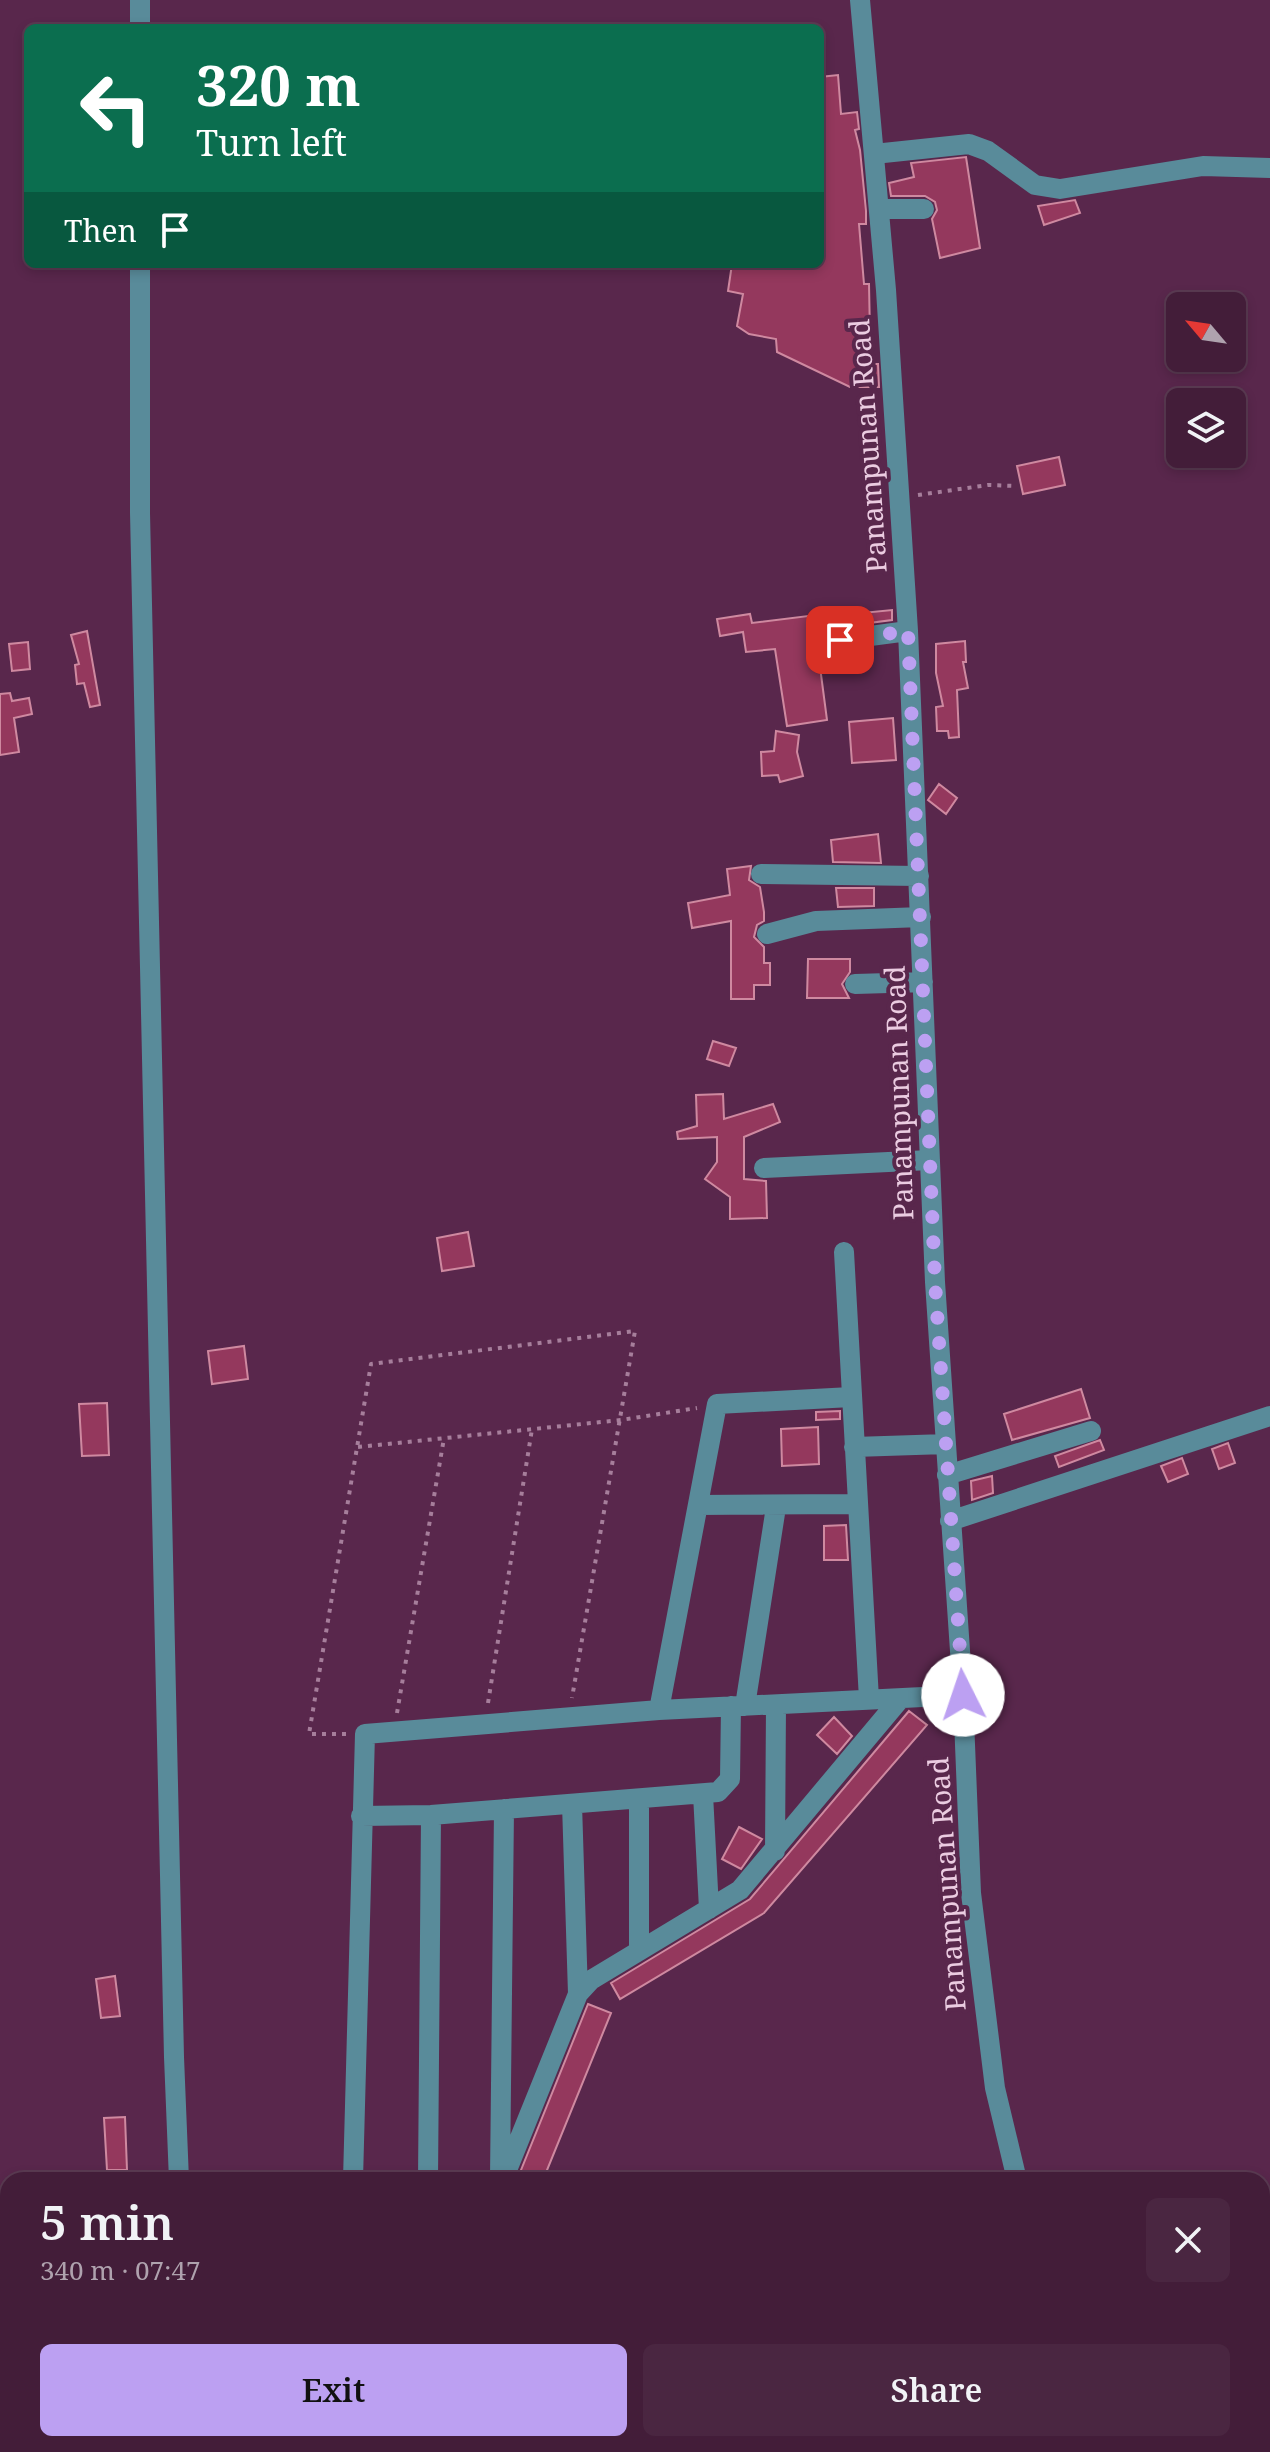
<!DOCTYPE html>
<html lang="en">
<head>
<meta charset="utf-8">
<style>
  :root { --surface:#431d39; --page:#4a2641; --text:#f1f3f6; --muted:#afa2ae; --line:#5b3b53; --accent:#bca0f2 }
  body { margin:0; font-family:"Noto Serif",serif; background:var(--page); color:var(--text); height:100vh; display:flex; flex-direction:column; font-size:30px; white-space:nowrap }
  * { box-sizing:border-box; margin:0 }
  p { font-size:26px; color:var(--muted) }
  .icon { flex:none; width:44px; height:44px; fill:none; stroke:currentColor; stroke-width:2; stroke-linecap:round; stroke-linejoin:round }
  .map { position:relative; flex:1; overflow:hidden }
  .panel { position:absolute; left:0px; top:2172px; width:1270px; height:280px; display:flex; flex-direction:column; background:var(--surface); border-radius:24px 24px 0 0; box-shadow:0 4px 12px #0003,0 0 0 2px var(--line) }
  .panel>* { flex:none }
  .hud { position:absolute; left:24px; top:24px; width:800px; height:244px; border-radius:12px; box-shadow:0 4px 12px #0003,0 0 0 2px var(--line); background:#0b6e4f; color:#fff; overflow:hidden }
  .needle { width:52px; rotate:299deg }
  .buttons { position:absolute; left:1166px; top:292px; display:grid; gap:16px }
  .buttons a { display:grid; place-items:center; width:80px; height:80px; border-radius:12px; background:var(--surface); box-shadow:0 4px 12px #0003,0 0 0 2px var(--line); font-size:40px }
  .pin { position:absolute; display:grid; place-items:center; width:68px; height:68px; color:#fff; margin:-34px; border-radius:16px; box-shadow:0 4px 12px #0006 }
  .me { position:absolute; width:88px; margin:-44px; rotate:356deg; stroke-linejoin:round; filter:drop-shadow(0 0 6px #0008) }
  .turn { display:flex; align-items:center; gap:28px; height:168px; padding:0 40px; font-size:36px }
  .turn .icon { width:104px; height:104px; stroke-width:2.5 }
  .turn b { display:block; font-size:56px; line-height:68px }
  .then { display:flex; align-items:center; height:76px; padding:0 40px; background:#0003; gap:16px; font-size:30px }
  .round { display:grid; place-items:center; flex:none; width:84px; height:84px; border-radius:12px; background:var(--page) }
  .summary { display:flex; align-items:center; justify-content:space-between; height:136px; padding:0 40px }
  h1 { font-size:48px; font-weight:600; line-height:60px }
  .cta { display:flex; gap:16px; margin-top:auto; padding:16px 40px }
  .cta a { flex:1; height:92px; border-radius:12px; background:var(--accent); color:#111; font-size:32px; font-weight:600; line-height:92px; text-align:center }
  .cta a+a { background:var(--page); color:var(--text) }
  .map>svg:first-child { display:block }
  .building { fill:#94385d; stroke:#cf89a0; stroke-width:2 }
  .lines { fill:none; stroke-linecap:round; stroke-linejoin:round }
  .path { stroke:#a67e9b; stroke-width:4; stroke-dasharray:4 6; stroke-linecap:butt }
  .minor { stroke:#598b9a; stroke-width:20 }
  .route { stroke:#bca0f2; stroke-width:14; stroke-dasharray:0 25.2 }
  .labels { text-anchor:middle; stroke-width:8; stroke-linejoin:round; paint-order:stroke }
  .street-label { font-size:28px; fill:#ebcce1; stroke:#59274c }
</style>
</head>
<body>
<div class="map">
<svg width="1270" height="2452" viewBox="0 0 1270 2452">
  <rect width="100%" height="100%" fill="#59274c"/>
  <path class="building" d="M838,75l3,39 16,-2 2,17 -4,1 5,20 6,61v13h-7l5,60h5l1,52 -5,28h13l1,23h-29l-73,-35 -1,-13 -27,-5 -12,-8 6,-32 -15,-3 4,-27h88v-187z
    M966,157l14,91 -40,10 -8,-39 5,-9 -2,-8 -10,-6h-34l-2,-13 25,-6 -3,-14z
    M1075,200l5,13 -36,12 -6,-19z
    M1059,457l6,28 -42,9 -6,-28z
    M892,610v10l-54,7 -10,7 -1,8 -10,2 10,76 -40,6 -12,-77 -29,3 -3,-20 -23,4 -3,-17 33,-5 2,9 56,-7 1,10 33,-11z
    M87,631l13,74 -10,2 -6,-24 -7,1 -2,-19 4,-1 -8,-29z
    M965,641l1,21h-3l5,26 -11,2 2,47 -10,1 -1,-7h-11l-1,-24 7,-1 -7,-33v-29z
    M28,642l2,27 -18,2 -3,-27z
    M10,693l2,8 17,-3 3,16 -18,4 5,34 -19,3v-61z
    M893,718l3,42 -44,3 -3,-41z
    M776,731l23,4 -2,17 6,24 -23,6 -2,-7 -16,1 -1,-24 13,-1z
    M939,784l18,14 -11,16 -18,-14z
    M878,834l3,29 -48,-1 -2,-22z
    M751,866l-2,14 11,7 4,25v9l-7,4 -3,12 10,10v16h6v22h-16v14h-23v-78l-39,7 -4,-25 42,-8 -3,-26z
    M836,888h38v18l-36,1z
    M808,959h42v13l-8,12 7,14h-42z
    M713,1041l23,7 -7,18 -22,-7z
    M723,1094l1,25 49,-15 7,18 -36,15v42l22,2 1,37 -37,1v-22l-25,-18 12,-17v-25l-39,2 -1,-7 20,-6 -1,-31z
    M468,1232l6,34 -32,5 -5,-33z
    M244,1346l4,33 -36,5 -4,-33z
    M1081,1389l9,29 -78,22 -8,-26z
    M107,1403l2,52 -27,1 -3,-52z
    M840,1411v8l-24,1v-8z
    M818,1427l1,37 -37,2 -1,-37z
    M1100,1440l4,10 -45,17 -4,-11z
    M1228,1443l7,20 -16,6 -7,-20z
    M1182,1458l6,16 -20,8 -7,-16z
    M992,1476l1,17 -21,7 -1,-19z
    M846,1525l2,35h-24v-34z
    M909,1711l18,14 -163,188 -144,86 -9,-16 139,-84z
    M834,1717l18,19 -15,18 -20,-19z
    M739,1827l23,12 -21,30 -19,-10z
    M115,1976l5,40 -19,2 -5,-39z
    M588,2004l23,9 -68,167h-26z
    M125,2117l2,53h-20l-3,-52z"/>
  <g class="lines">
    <path class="path" d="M918,495l70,-10 28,1
      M358,1447l263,-27 76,-12
      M488,1703l44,-274
      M397,1713l47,-275
      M346,1734h-37l62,-370 264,-33 -63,367"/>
    <path class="minor" d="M140,0v28
      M860,0l26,290 22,341 27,651 28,413 8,198 24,195 22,92
      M874,154l95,-10 19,7 47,34 25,4 143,-23 67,2
      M879,209h45
      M140,264v249l34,1544 5,123
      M840,640l68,-9
      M761,874l158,2
      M767,934l49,-13 105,-4
      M855,984l68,-2
      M764,1168l166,-8
      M844,1252l25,447
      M854,1447l92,-3
      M947,1475l144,-44
      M698,1505l159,-1
      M950,1521l320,-105
      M745,1706l31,-199
      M659,1710l58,-306 134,-7
      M703,1794l6,115
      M639,1800v150
      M572,1804l6,190
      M361,1816l70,-1 287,-23 12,-13 1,-73
      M775,1851l1,-146
      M500,2177l4,-368
      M353,2180l12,-446 294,-24 304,-15
      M428,2180l3,-365
      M503,2180l75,-186 13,-14 149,-90 160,-191
      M0,2241l8,-1
      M877,2444l34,8
      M1076,2444l2,8
      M117,2452v-8"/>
  </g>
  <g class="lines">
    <path class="route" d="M840,640l68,-9 27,651 28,413"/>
  </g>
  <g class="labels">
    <g class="street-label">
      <text transform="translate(868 446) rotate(-94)" y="10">Panampunan Road</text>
      <text transform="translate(899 1093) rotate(-92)" y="10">Panampunan Road</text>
      <text transform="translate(947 1884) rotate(-94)" y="10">Panampunan Road</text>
    </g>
  </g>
</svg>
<div class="buttons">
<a><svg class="needle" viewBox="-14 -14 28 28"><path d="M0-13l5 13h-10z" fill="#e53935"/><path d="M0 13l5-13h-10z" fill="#afa2ae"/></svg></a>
<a><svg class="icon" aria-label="layers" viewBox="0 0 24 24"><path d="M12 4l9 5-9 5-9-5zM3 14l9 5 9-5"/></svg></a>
</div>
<div class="pin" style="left:840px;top:640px;background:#d93025"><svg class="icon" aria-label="arrive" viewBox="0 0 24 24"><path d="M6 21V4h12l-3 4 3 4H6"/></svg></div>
<svg class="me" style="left:963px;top:1695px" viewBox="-20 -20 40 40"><circle r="19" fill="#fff"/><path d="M0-13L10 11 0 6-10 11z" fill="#bca0f2"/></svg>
<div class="hud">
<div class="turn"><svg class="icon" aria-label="left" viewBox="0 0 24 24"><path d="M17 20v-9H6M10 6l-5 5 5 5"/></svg><div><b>320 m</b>Turn left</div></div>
<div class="then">Then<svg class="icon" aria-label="arrive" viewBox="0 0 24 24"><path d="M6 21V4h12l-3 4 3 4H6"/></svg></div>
</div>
<section class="panel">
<div class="summary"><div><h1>5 min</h1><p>340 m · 07:47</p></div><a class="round"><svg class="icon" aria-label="close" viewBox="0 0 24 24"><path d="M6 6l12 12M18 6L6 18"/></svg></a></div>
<div class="cta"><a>Exit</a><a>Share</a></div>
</section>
</div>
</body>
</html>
